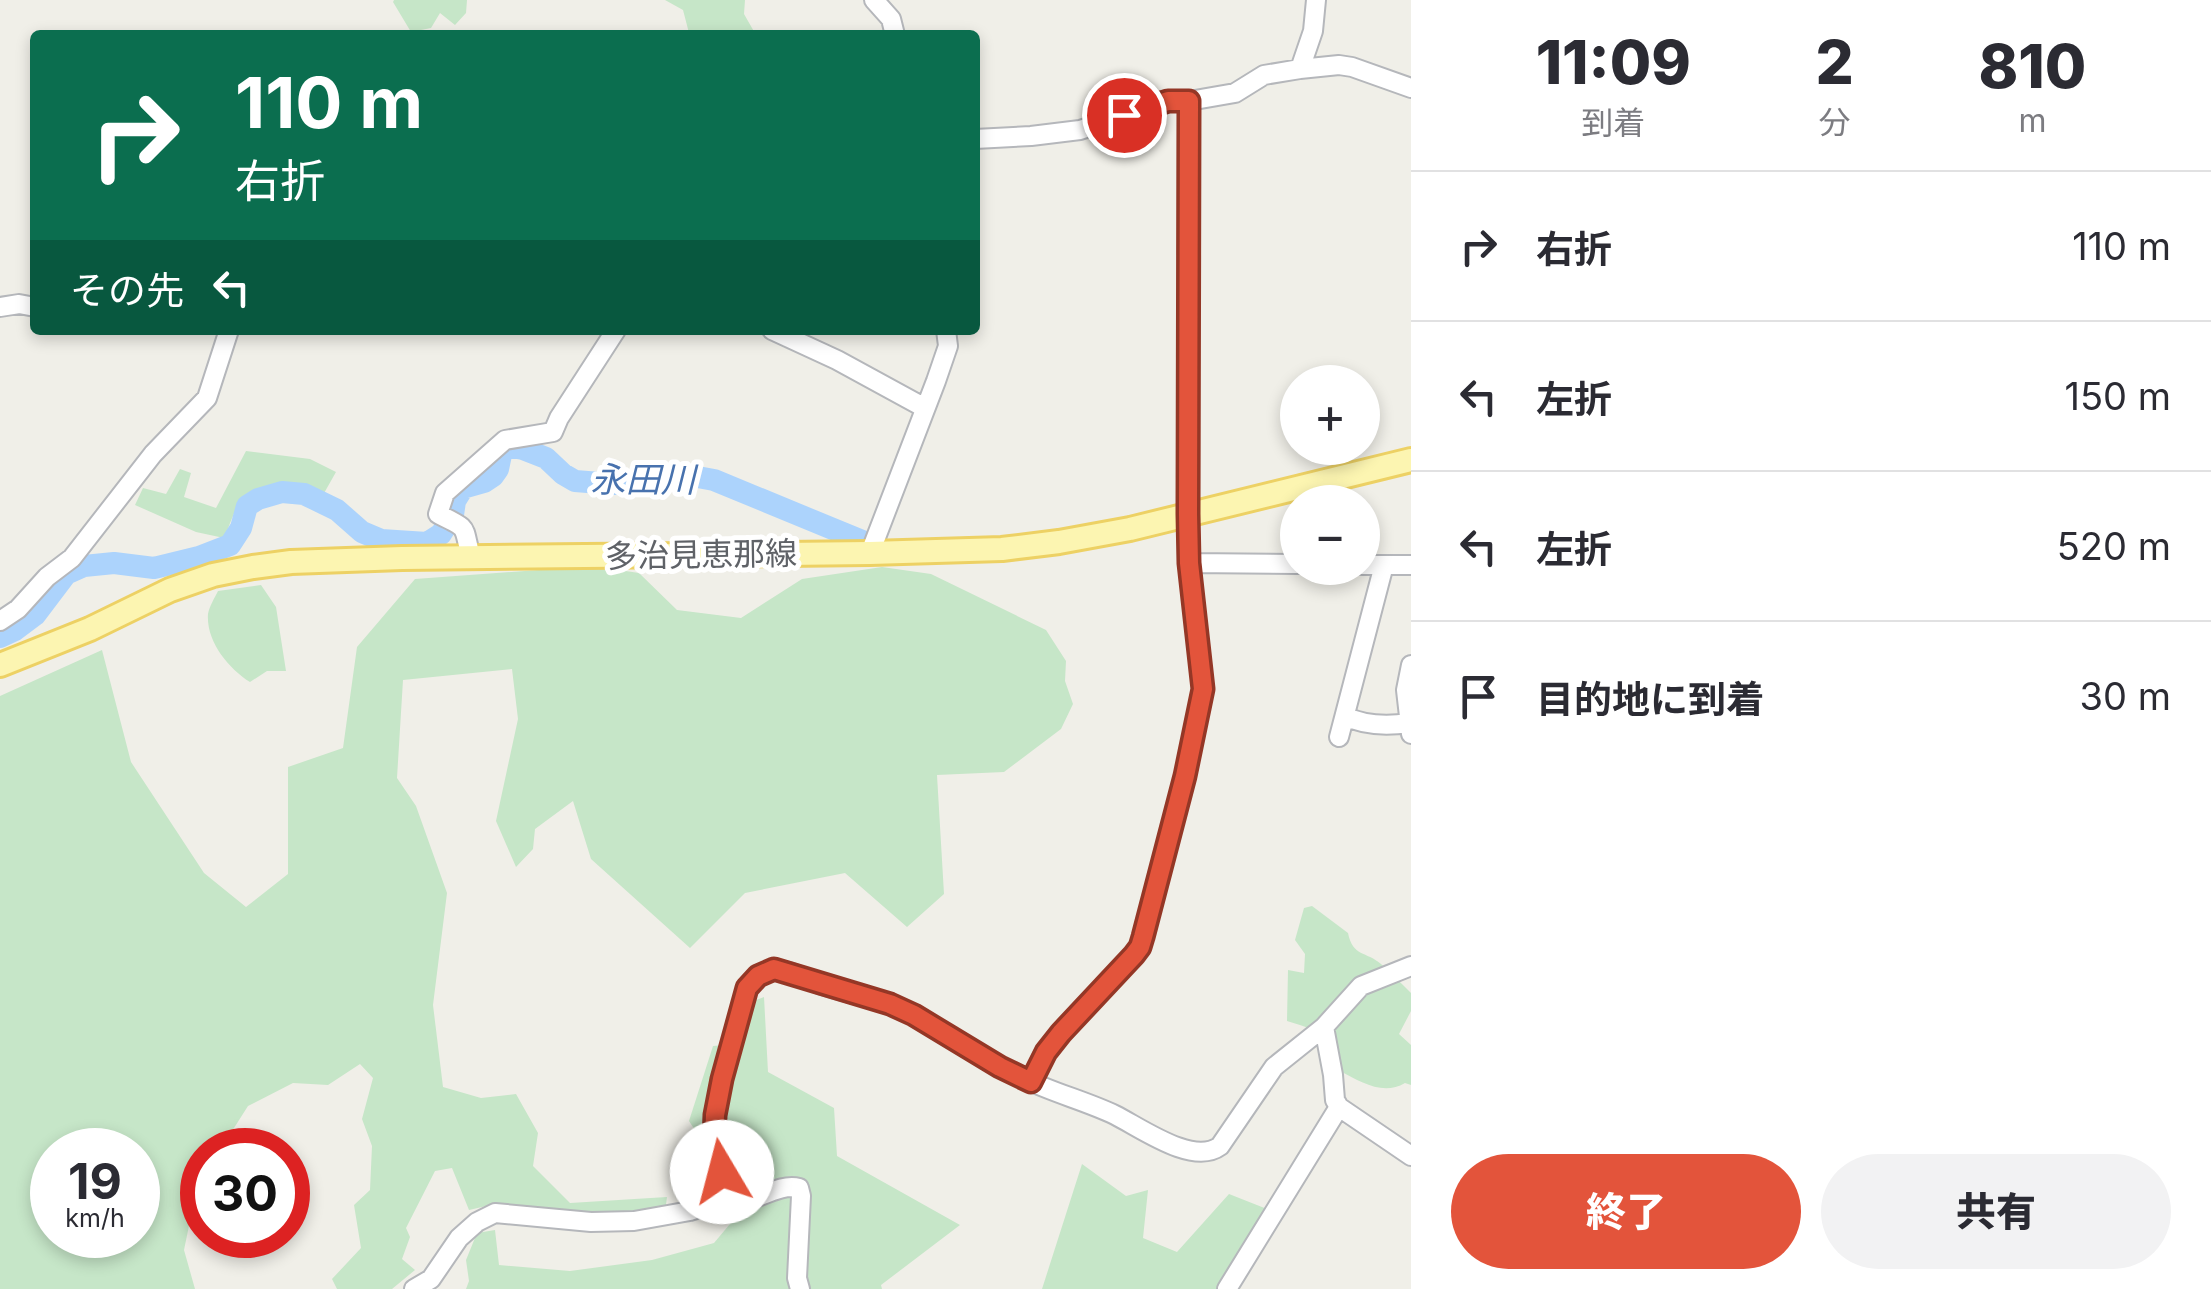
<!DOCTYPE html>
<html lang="ja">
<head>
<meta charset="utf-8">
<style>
  :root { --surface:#fff; --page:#f2f2f3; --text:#2b2b33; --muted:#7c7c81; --line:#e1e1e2; --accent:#e3543b }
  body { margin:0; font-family:Inter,"Noto Sans JP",sans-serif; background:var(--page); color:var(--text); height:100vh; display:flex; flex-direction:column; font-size:38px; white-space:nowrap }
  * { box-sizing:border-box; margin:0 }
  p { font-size:32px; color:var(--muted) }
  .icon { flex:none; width:55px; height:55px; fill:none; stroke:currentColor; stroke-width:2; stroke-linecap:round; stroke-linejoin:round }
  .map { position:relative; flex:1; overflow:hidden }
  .sheet { display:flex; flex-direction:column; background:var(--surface); width:800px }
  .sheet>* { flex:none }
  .guide { position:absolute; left:30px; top:30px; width:950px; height:305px; border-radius:10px; box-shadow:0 5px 15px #0003; background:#0b6e4f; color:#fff; overflow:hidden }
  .tools { position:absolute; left:1280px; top:365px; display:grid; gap:20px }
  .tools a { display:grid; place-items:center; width:100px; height:100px; border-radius:50%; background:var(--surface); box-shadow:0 5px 15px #0003; font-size:50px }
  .speed { position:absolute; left:30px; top:1128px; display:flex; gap:20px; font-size:50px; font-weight:700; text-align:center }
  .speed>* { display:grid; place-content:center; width:130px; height:130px; border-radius:50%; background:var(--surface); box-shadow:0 5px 15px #0003; line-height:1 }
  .speed small { font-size:25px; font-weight:400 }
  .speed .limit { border:15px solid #d22; background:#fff; color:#111 }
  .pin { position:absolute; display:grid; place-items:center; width:85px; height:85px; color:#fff; margin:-42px; border:5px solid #fff; border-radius:50%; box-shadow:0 2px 10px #0007 }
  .me { position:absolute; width:110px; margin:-55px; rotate:352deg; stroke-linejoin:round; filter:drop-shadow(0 0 8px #0008) }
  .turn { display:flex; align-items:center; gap:35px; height:210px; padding:0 40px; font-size:45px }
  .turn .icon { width:130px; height:130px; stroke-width:2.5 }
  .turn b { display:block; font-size:70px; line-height:85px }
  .then { display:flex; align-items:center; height:95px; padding:0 40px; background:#0003; gap:20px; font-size:38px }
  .eta { display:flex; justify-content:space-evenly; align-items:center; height:170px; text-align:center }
  .eta b { font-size:60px; font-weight:800; line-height:70px }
  .button { display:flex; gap:20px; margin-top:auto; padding:20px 40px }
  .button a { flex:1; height:115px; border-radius:60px; background:var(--accent); color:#fff; font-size:40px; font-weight:800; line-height:115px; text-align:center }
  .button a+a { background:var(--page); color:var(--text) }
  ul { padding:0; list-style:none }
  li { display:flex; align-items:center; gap:30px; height:150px; padding:0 40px; border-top:2px solid var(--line) }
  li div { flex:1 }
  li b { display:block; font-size:38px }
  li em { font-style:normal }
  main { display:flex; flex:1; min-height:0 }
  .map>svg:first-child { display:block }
  .green { fill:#c6e6c8; fill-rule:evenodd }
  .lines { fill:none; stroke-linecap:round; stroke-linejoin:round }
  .river { stroke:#acd3fc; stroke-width:22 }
  .minor-casing { stroke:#b5b7bb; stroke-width:22 }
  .major-casing { stroke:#edd164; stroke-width:28 }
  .minor { stroke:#fff; stroke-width:18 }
  .major { stroke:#fcf5b1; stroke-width:22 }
  .route-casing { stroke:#943726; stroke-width:25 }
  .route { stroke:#e3543b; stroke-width:18 }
  .labels { text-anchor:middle; stroke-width:10; stroke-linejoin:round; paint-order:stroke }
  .street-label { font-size:32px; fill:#5f6267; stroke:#fff }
  .water-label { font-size:35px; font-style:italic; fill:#4872ae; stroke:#fff }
</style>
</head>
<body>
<main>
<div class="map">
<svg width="1411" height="1289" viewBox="0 0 1411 1289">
  <rect width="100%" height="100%" fill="#f0efe8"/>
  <path class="green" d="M394,0h73l-1,13 -11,12 -15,-12 -9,15 -20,4 -18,-30z
    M665,0h80l-1,14 12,21h-68l1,-2 -6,-23z
    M246,451l64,8 26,13 -13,23c-26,-9 -60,-16 -82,8 -8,8 -12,25 -17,35l-28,-6 -61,-27 8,-17 23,6 14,-25 11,4 -7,24 32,11z
    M592,566l47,7 38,37 64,8 61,-39 80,-12 49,7 115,56 20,31 -1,20 8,23 -12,25 -57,43 -67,3 7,119 -37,33 -62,-54 -100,20 -55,55 -99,-89 -18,-58 -38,28 -2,20 -17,18 -20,-46 22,-102 -6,-50 -109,11 -6,98 19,28 31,87 -14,112 10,82 38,11 35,-4 22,39 -5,33 37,37 97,-6 -2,15 -56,7 -114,-15 -26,6 -17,-42 -17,3 -29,57 4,9 -8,22 13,11 -23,19h-55l-5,-10 29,-31 -7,-43 16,-15 2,-44 -10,-27 11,-41 -13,-14 -32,21 -35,-2 -45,23 -28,44h-18v28l-5,9 -13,63 11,39h-195v-593l102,-46 29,112 73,111 42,34 42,-33v-107l55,-19 14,-101 58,-68zM52,1150h86v85h-86z
    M261,585l15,22 10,64h-19l-17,11c-22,-14 -44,-41 -42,-68 1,-7 7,-17 10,-23z
    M1312,906l36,27c5,24 18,18 33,31 10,9 20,19 30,29v18l-12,23 12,11v40l-6,-2c-22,13 -44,-1 -65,-12 -11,-36 -17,-39 -53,-50l1,-51 16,3 1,-19 -10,-14 9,-32z
    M764,997l4,75 66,36 3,48 123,69 -79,60 1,4h-416l3,-8 -3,-21 11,-27 18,-3 4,35 71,6 82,-11 62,-17 31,-37 -56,-85 24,-75 22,-2 11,-40z
    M1082,1164l44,32 22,-6 -5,48 34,14 52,-58 38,15 -40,80h-185z"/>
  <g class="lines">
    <path class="river" d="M0,637l15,-7 20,-15 31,-41 18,-8 30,-3 40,5 45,-11 31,-12 11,-17 6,-22 11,-7 24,-7 22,2 33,16 25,22 19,8 46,3 14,-9 12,-19 2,-14 8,-13 21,-6 9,-6 5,-7 4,-19 9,-3 12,2 23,9 17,16 12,7 38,3 68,-10 33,6 153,63"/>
    <defs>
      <path id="minor" d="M874,0l17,19 4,16
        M1300,69l13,-38 3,-31
        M975,139l56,-3 49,-6 89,-29h20l46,-8 29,-18 36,-6 39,-4 13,2 59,21
        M0,307l19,-3 16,3
        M772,330l65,30 88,48
        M870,553l66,-172 12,-35 -2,-16
        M471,557c-9,-32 0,-27 -33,-43l7,-21 60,-53 48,-8 6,-14 57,-88
        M1189,563l109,1
        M1362,565h49
        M0,621l18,-12 29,-32 25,-19 81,-104 54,-56 22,-68
        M1411,665l-5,25 5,44
        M1345,716c20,10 43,10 64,7
        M1339,737l45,-172
        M1031,1082l15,-30 15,-19 73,-78 6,-8 3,-10 42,-161 18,-87 -14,-126 -1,-50 1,-412
        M1339,1107l72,49
        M714,1200l4,5c31,3 58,-23 81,-17l2,8 -4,82 3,11
        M414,1289l17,-10 28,-41 18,-16 18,-9 96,9 43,-1 56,-10 16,-5 8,-6 7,-11 1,-17 -8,-30 4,-46 29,-108c6,-9 14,-16 24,-18 17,-2 36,10 51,15 29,9 60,15 88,28 11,5 22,13 33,20 26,16 52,31 80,45 30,15 63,23 92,37 26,13 78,51 105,31l54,-79 50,-40 37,-41 50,-20
        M1227,1289l112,-182 -4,-7 -2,-25 -9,-48"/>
      <path id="major" d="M0,665l90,-36 80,-39 43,-15 40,-8 38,-5 111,-4 468,-5 132,-4 57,-7 71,-13 281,-69"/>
    </defs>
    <use href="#minor" class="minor-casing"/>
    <use href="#major" class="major-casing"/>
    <use href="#minor" class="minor"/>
    <use href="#major" class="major"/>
  </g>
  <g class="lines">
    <defs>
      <path id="route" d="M722,1172l-8,-30 1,-27 7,-36 25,-91 11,-12 16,-7 116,35 24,11 86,52 31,15 15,-30 15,-19 73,-78 6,-8 3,-10 42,-161 18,-87 -14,-126 -1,-49 1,-413h-21l-44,14"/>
    </defs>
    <use href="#route" class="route-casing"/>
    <use href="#route" class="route"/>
  </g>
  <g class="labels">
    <g class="street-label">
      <text transform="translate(701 555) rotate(-1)" y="11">多治見恵那線</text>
    </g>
    <g class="water-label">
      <text x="643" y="492">永田川</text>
    </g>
  </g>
</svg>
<div class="tools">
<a>+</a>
<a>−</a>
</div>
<div class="speed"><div>19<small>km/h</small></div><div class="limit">30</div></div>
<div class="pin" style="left:1124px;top:115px;background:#d93025"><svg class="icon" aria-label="arrive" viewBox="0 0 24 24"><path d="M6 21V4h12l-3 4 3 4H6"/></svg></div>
<svg class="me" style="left:722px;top:1172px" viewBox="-20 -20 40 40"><circle r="19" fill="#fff"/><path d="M0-13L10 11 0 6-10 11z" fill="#e3543b"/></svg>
<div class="guide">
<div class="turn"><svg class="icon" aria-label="right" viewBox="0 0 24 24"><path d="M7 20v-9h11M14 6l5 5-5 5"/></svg><div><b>110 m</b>右折</div></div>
<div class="then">その先<svg class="icon" aria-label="left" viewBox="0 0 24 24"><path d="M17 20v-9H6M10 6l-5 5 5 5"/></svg></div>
</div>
</div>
<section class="sheet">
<div class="eta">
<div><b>11:09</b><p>到着</p></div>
<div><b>2</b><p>分</p></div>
<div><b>810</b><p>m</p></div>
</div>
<ul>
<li><svg class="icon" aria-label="right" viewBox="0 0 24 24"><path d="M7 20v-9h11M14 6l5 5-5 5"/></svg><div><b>右折</b></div><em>110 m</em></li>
<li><svg class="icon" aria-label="left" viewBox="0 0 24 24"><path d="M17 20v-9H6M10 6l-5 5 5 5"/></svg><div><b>左折</b></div><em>150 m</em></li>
<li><svg class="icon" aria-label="left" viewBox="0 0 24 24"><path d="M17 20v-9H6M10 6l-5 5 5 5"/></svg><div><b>左折</b></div><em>520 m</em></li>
<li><svg class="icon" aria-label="arrive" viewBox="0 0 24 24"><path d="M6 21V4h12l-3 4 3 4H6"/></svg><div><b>目的地に到着</b></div><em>30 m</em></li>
</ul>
<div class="button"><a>終了</a><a>共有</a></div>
</section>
</main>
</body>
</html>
